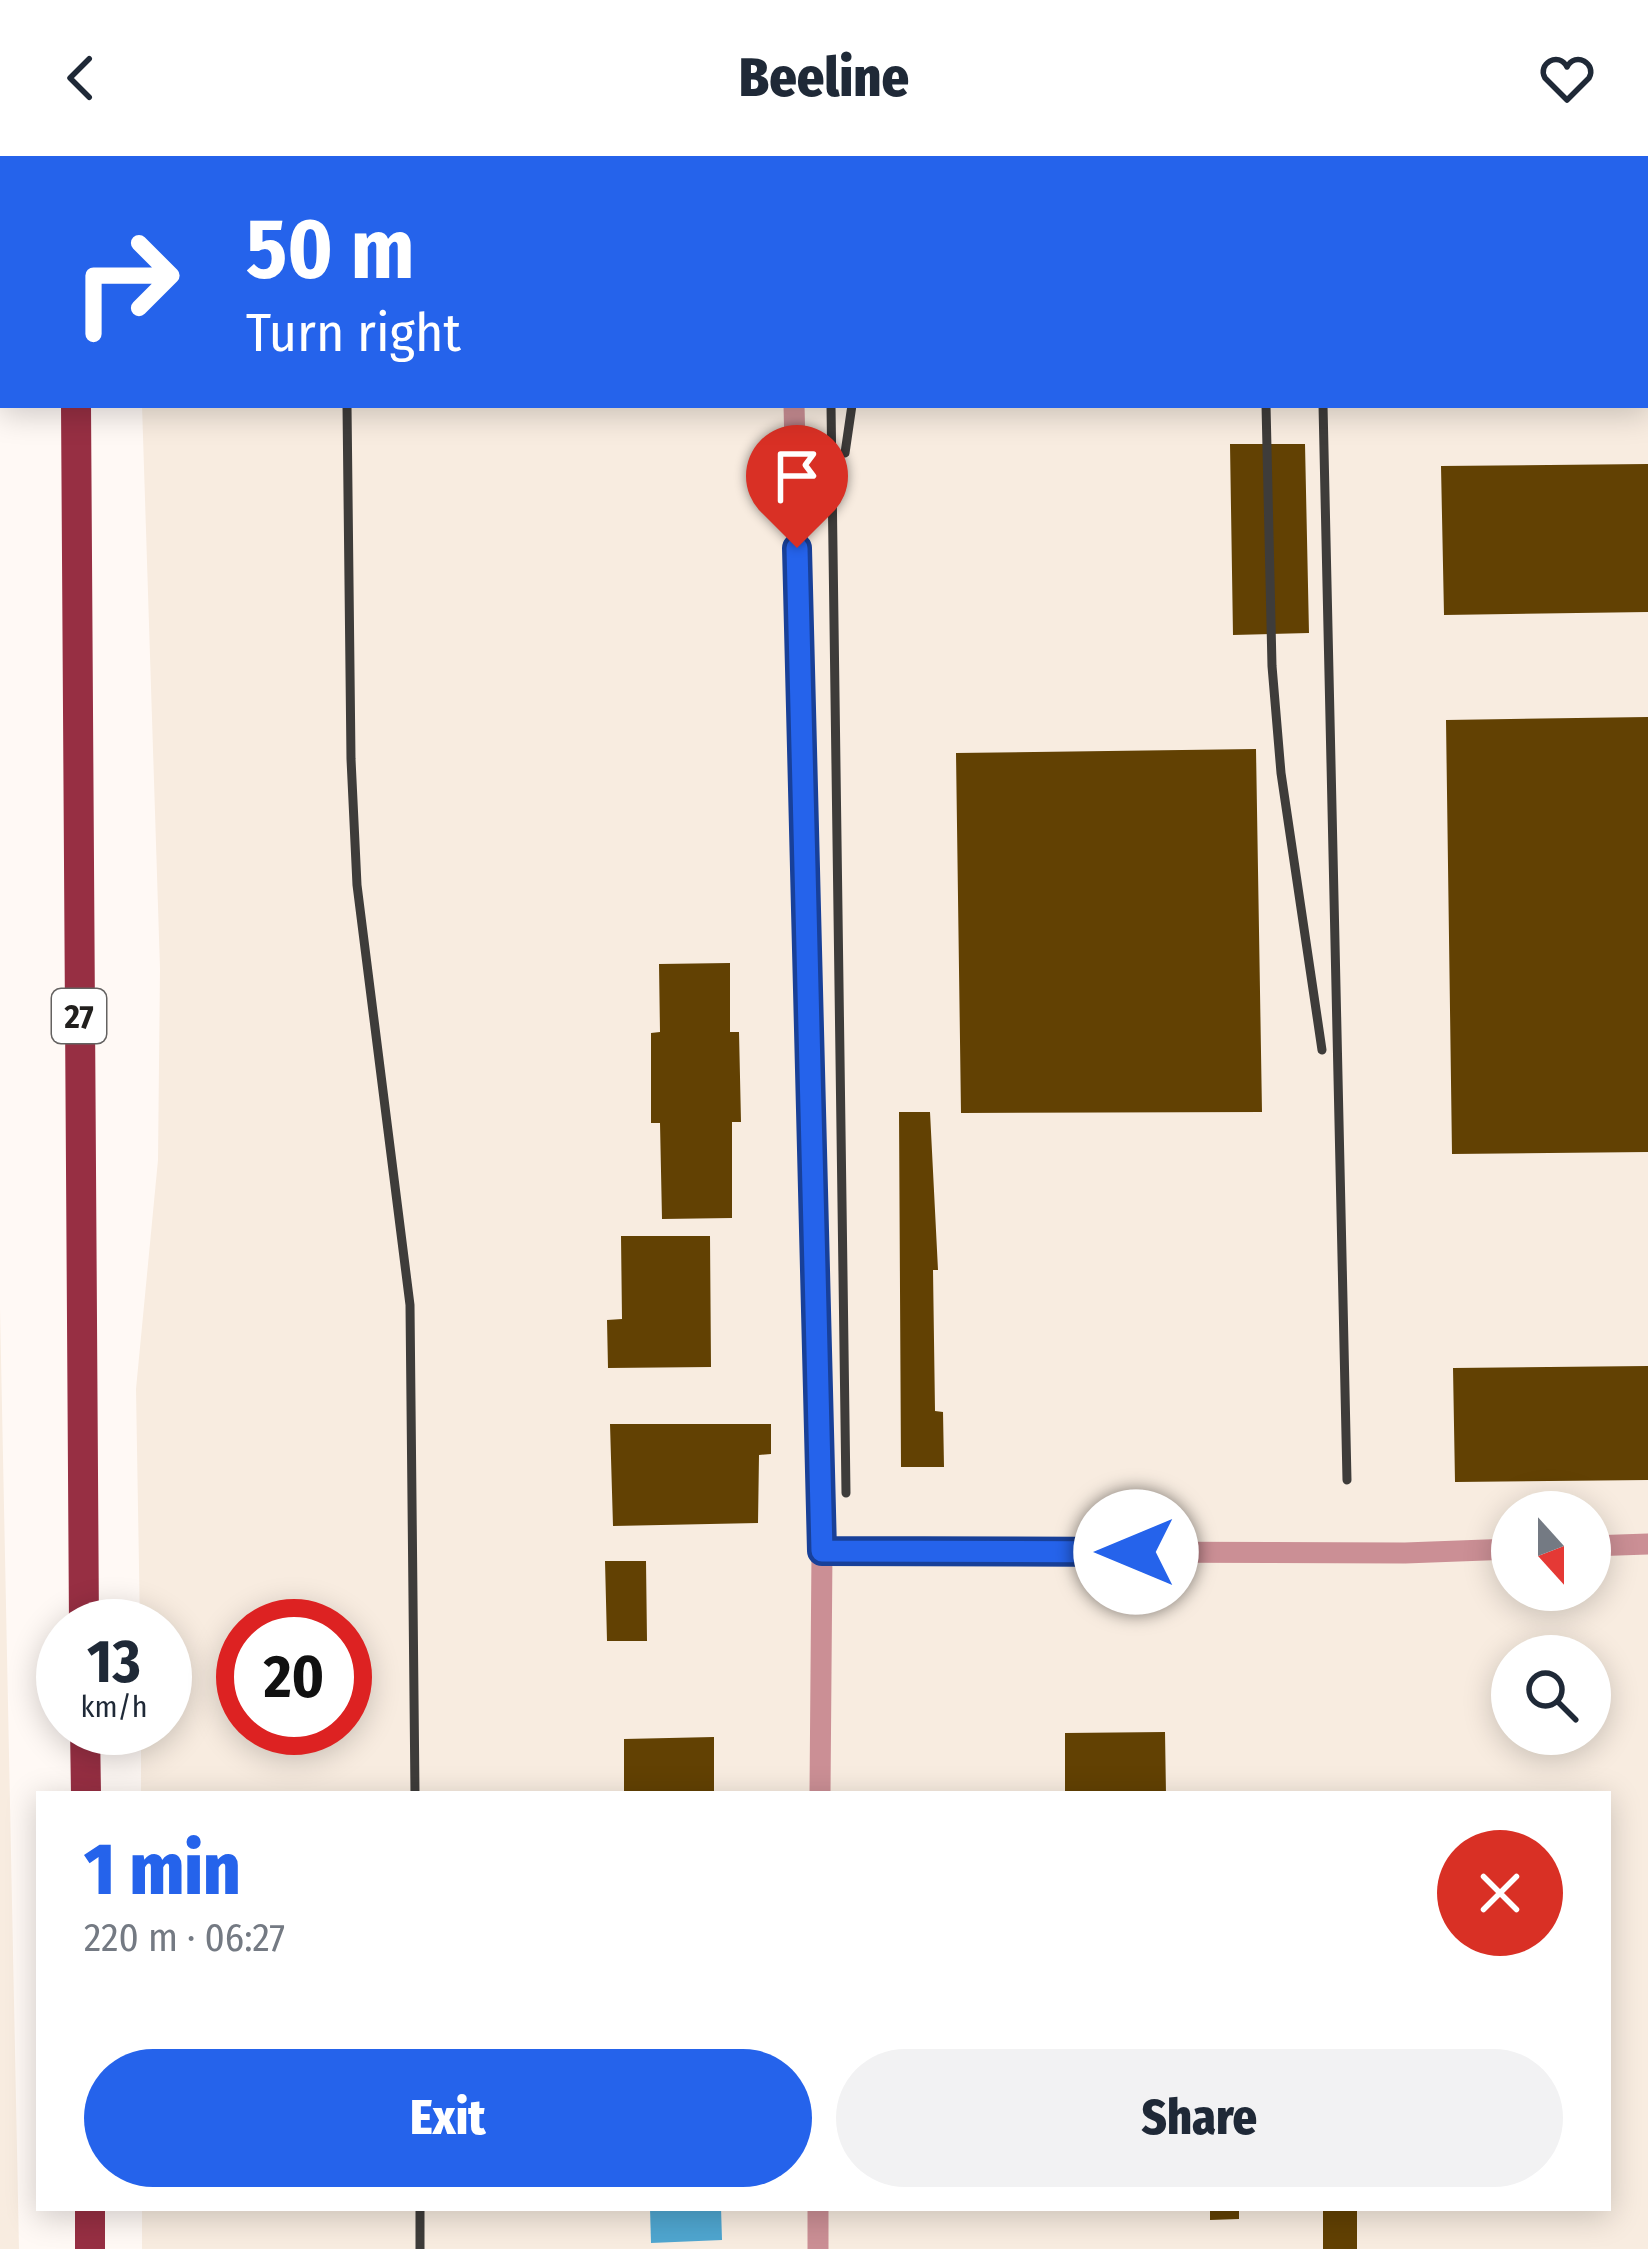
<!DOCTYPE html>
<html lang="en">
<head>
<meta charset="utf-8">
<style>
  :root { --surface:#fff; --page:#f2f2f3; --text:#1f2937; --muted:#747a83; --accent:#2563eb }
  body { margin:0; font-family:"Fira Sans Condensed",sans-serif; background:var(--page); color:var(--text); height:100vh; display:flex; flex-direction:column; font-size:45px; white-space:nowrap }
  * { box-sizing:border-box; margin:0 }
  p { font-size:39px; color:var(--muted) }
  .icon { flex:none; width:66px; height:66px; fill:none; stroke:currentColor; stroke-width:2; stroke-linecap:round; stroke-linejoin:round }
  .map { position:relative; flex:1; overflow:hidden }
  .details { position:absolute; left:36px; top:1635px; width:1575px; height:420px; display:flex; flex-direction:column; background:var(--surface); border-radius:0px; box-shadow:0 6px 30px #0003 }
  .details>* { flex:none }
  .guide { position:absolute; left:0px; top:0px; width:1650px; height:252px; box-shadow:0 6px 30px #0003; background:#2563eb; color:#fff; overflow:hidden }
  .needle { width:78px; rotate:159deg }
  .fabs { position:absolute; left:1491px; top:1335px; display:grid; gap:24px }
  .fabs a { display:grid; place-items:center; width:120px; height:120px; border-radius:50%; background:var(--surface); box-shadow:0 6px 30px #0003; font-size:60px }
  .speed { position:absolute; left:36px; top:1443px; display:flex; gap:24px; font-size:60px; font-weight:700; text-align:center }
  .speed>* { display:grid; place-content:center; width:156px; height:156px; border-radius:50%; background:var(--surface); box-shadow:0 6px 30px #0003; line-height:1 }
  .speed small { font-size:30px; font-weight:400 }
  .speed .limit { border:18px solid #d22; background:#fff; color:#111 }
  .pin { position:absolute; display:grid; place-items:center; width:102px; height:102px; color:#fff; margin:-123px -51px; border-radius:50% 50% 50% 0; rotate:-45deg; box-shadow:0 0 12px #0007 }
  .pin .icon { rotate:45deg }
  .me { position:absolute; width:132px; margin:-66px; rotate:270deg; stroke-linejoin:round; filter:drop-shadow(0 0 9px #0008) }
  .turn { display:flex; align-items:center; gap:42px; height:252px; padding:0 48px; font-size:54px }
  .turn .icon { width:156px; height:156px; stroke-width:2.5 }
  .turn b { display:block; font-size:84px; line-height:102px }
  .round { display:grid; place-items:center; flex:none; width:126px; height:126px; border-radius:63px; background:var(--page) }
  .headline { display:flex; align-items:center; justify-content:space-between; height:204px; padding:0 48px }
  h1 { font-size:72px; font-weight:800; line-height:90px; color:var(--accent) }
  .primary-button { display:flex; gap:24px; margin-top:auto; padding:24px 48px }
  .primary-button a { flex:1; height:138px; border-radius:72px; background:var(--accent); color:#fff; font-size:48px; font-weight:800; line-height:138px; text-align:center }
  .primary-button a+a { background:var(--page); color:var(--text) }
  header { display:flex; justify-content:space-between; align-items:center; height:156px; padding:0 48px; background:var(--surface); font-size:54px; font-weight:800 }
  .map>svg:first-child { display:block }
  .built { fill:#f8ece0; fill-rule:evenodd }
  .water { fill:#4fa6d0 }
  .building { fill:#624103 }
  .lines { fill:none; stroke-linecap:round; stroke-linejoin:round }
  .lane { stroke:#cb8f95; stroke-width:21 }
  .primary { stroke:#972f43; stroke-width:30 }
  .rail { stroke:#3e3c3a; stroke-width:9 }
  .route-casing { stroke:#184099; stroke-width:30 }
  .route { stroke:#2563eb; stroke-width:21 }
  .labels { text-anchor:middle; stroke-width:12; stroke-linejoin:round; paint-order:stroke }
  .shield { fill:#fff; stroke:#646261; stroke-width:3 }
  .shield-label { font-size:33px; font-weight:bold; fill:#211f1d }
</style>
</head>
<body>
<header><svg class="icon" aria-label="back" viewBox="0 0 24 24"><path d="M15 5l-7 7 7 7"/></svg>Beeline<svg class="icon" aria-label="heart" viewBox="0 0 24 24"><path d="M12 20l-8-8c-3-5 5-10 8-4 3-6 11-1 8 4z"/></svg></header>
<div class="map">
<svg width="1648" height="2093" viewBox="0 0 1648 2093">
  <rect width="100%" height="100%" fill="#fff9f5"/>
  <path class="built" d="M159,0h1489v2093h-1506v-41h1466v-414h-1467v-66h24v-102h-25l-4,-237 22,-229 2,-191 -18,-564h1505v-246zM1512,1356h78v78h-78zM243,1470h102v102h-102zM1512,1500h78v78h-78z
    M0,1152l19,941h-19z"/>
  <path class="water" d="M650,2052h71l1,32 -71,3z"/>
  <path class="building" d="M1230,288h75l4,189 -76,2z
    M1648,308v148l-204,3 -3,-149z
    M1648,561v435l-196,2 -6,-434z
    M1256,593l6,363 -301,1 -5,-360z
    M730,807v69h9l2,90h-9v96l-70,1 -2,-96h-9v-90l9,-1 -1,-68z
    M899,956h31l8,158h-5l2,141 8,1 1,55h-43z
    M621,1080h89l1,131 -103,1 -1,-48 15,-1z
    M1648,1210v114l-193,2 -2,-114z
    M610,1268h161v30l-12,1 -1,68 -145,3z
    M605,1405h41l1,80h-40z
    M1165,1576l1,62h-101v-61z
    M714,1581v57h-90v-55z
    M1210,2052h29v11l-29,1z
    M1323,2052h34v41h-34z"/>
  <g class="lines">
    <path class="lane" d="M790,0v3
      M794,249l28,1146 -2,243
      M1590,1390l58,-2
      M822,1395l583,2 107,-4
      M818,2052v41"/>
    <path class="primary" d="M75,0v3
      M76,249l8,1221
      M85,1572l1,66
      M90,2052v41"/>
    <path class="rail" d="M343,0v3
      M1262,0v3
      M1291,0v3
      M1316,0l1,3
      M830,3v-3
      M902,3l1,-3
      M347,249l4,354 6,126 53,420 5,489
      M831,249l15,1088
      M1266,249l6,261 9,107 41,277
      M1323,249l24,1075
      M845,297l7,-48
      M420,2052v41"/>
  </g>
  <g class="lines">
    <defs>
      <path id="route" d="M797,392l25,1003 314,1"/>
    </defs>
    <use href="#route" class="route-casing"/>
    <use href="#route" class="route"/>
  </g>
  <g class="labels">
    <rect class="shield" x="52" y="833" width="54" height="54" rx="9"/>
    <g class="shield-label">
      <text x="79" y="872">27</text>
    </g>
  </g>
</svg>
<div class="fabs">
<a><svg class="needle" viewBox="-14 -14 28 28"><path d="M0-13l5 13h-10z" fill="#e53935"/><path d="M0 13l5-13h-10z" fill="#747a83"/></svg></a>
<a><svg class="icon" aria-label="search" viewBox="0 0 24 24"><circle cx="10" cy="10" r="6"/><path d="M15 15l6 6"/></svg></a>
</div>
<div class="speed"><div>13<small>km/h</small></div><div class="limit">20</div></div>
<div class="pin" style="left:797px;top:392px;background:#d93025"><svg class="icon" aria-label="arrive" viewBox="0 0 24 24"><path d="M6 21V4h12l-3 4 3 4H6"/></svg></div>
<svg class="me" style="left:1136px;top:1396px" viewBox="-20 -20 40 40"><circle r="19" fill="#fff"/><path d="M0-13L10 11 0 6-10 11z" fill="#2563eb"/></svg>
<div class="guide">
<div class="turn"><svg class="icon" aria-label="right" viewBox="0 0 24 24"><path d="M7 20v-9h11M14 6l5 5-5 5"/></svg><div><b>50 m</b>Turn right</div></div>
</div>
<section class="details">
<div class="headline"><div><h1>1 min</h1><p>220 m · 06:27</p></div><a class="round" style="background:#d93025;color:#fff"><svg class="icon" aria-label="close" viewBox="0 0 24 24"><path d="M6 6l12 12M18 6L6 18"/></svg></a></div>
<div class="primary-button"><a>Exit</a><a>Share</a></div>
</section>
</div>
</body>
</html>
